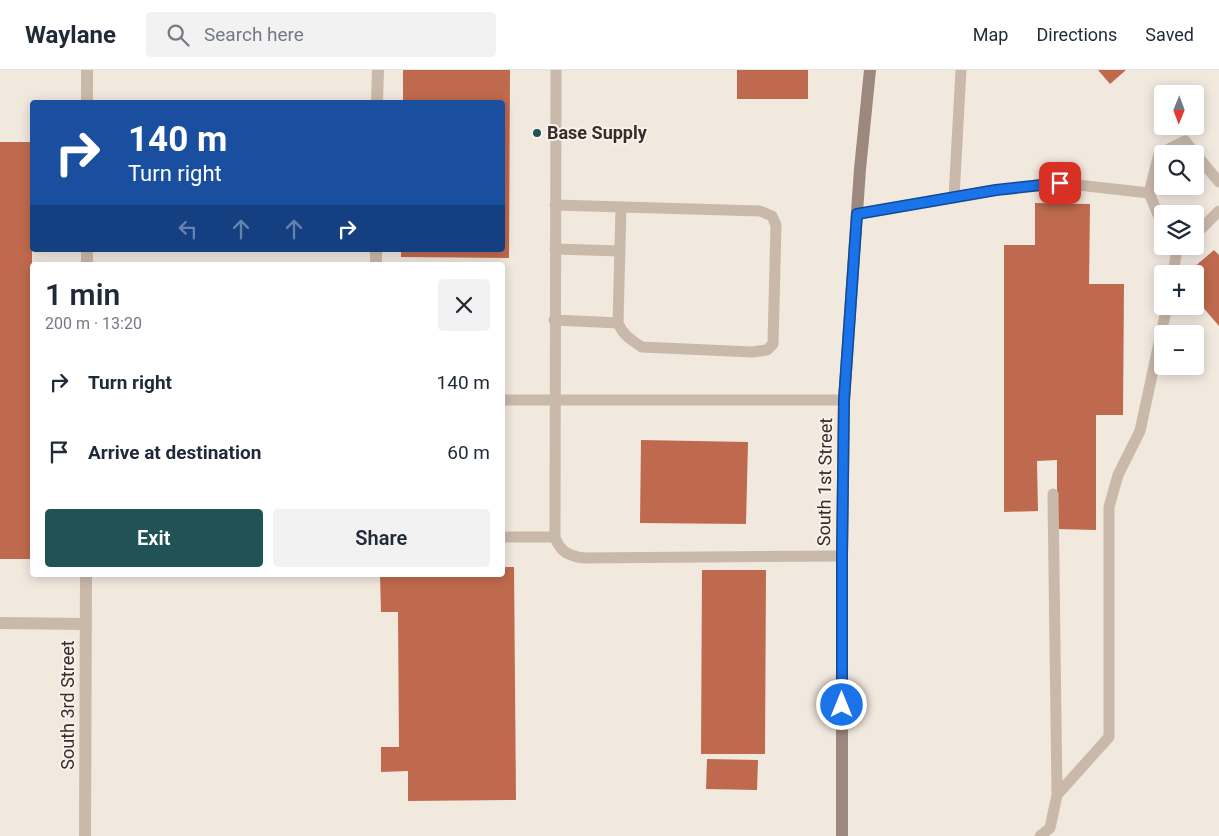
<!DOCTYPE html>
<html lang="en">
<head>
<meta charset="utf-8">
<style>
  :root { --surface:#fff; --page:#f2f2f3; --text:#1f2937; --muted:#747a83; --line:#e0e1e3; --accent:#215356 }
  body { margin:0; font-family:Roboto,sans-serif; background:var(--page); color:var(--text); height:100vh; display:flex; flex-direction:column; font-size:19px; white-space:nowrap }
  * { box-sizing:border-box; margin:0 }
  p { font-size:16px; color:var(--muted) }
  .icon { flex:none; width:28px; height:28px; fill:none; stroke:currentColor; stroke-width:2; stroke-linecap:round; stroke-linejoin:round }
  .map { position:relative; flex:1; overflow:hidden }
  .sheet { position:absolute; left:30px; top:192px; width:475px; height:315px; display:flex; flex-direction:column; background:var(--surface); border-radius:5px; box-shadow:0 2px 12px #0003 }
  .sheet>* { flex:none }
  .hud { position:absolute; left:30px; top:30px; width:475px; height:152px; border-radius:5px; box-shadow:0 2px 12px #0003; background:#1a4fa0; color:#fff; overflow:hidden }
  .needle { width:32px; rotate:181deg }
  .fabs { position:absolute; left:1154px; top:15px; display:grid; gap:10px }
  .fabs a { display:grid; place-items:center; width:50px; height:50px; border-radius:5px; background:var(--surface); box-shadow:0 2px 12px #0003; font-size:25px }
  .pin { position:absolute; display:grid; place-items:center; width:42px; height:42px; color:#fff; margin:-21px; border-radius:10px; box-shadow:0 2px 8px #0006 }
  .me { position:absolute; width:55px; margin:-28px; rotate:0deg; stroke-linejoin:round; filter:drop-shadow(0 0 4px #0008) }
  .turn { display:flex; align-items:center; gap:18px; height:105px; padding:0 15px; font-size:22px }
  .turn .icon { width:65px; height:65px; stroke-width:2.5 }
  .turn b { display:block; font-size:35px; line-height:42px }
  .lanes { display:flex; align-items:center; height:48px; padding:0 15px; background:#0003; justify-content:center; gap:25px; direction:ltr }
  .lanes .off { opacity:.35 }
  .round { display:grid; place-items:center; flex:none; width:52px; height:52px; border-radius:5px; background:var(--page) }
  .summary { display:flex; align-items:center; justify-content:space-between; height:85px; padding:0 15px }
  h1 { font-size:30px; font-weight:600; line-height:38px }
  .action { display:flex; gap:10px; margin-top:auto; padding:10px 15px }
  .action a { flex:1; height:58px; border-radius:5px; background:var(--accent); color:#fff; font-size:20px; font-weight:600; line-height:58px; text-align:center }
  .action a+a { background:var(--page); color:var(--text) }
  ul { padding:0; list-style:none }
  li { display:flex; align-items:center; gap:15px; height:70px; padding:0 15px }
  li div { flex:1 }
  li b { display:block; font-size:19px }
  li em { font-style:normal }
  header { display:flex; align-items:center; gap:30px; box-sizing:border-box; height:70px; padding:0 25px; background:var(--surface); border-bottom:1px solid var(--line) }
  header strong { font-size:24px }
  nav { display:flex; gap:28px; margin-inline-start:auto; font-size:18px }
  .search { width:350px; height:45px; background:var(--page); display:flex; align-items:center; gap:12px; box-sizing:border-box; padding:0 18px; border-radius:5px; color:var(--muted); font-size:19px }
  .map>svg:first-child { display:block }
  .building { fill:#bf6a4e }
  .lines { fill:none; stroke-linecap:round; stroke-linejoin:round }
  .lane { stroke:#c9b9ab; stroke-width:11 }
  .street { stroke:#c9b9ab; stroke-width:12 }
  .secondary { stroke:#9c887c; stroke-width:12 }
  .route-casing { stroke:#114b97; stroke-width:12 }
  .route { stroke:#1a73e8; stroke-width:9 }
  .poi-dot { fill:#215356; stroke:#f9f2eb; stroke-width:2 }
  .labels { text-anchor:middle; stroke-width:4; stroke-linejoin:round; paint-order:stroke }
  .poi-label { font-size:18px; font-weight:bold; fill:#372e2a; stroke:#f9f2eb; text-anchor:start }
  .street-label { font-size:18px; fill:#372e2a; stroke:#f9f2eb }
</style>
</head>
<body>
<header>
<strong>Waylane</strong>
<div class="search"><svg class="icon" aria-label="search" viewBox="0 0 24 24"><circle cx="10" cy="10" r="6"/><path d="M15 15l6 6"/></svg>Search here</div>
<nav><a>Map</a><a>Directions</a><a>Saved</a></nav>
</header>
<div class="map">
<svg width="1219" height="766" viewBox="0 0 1219 766">
  <rect width="100%" height="100%" fill="#f1e8de"/>
  <path class="building" d="M403,0h107l-1,188 -108,-1v-7h101v-148h-99z
    M737,0h71v29h-71z
    M1098,0h28l-16,14z
    M0,72h32v417h-32z
    M1035,133l55,1 -1,80h35l-1,131h-27v115l-39,-1v-69l-20,1 1,50 -34,1v-267h31z
    M1214,180l5,5v71l-24,-28v-24h-9z
    M641,370l107,2 -2,82 -106,-1z
    M502,497h12l2,233 -108,1v-30l-27,1v-25h18l-1,-135h-17l-1,-37h122z
    M702,500h64l-1,184h-64z
    M707,689l51,1 -1,30 -51,-1z"/>
  <g class="lines">
    <path class="lane" d="M556,0l-1,467c5,15 14,19 29,21l258,-2
      M1149,123l10,-39 26,-13 34,41
      M954,127l7,-127
      M555,135l205,6 12,5 4,9 -3,119 -6,6 -15,2 -110,-5c-11,-7 -19,-12 -24,-24l3,-116
      M857,144l139,-24 64,-7 89,10 13,31
      M1195,165l24,-24
      M1173,176l3,9 -3,19
      M555,179l65,2
      M554,250l64,3
      M502,330h342
      M1053,424l4,301
      M502,467h53
      M1040,766l10,-8 7,-33 52,-58v-230l9,-32 22,-44 27,-125"/>
    <path class="street" d="M87,32v-32
      M377,32l1,-32
      M87,195v-15
      M376,195v-15
      M0,553l86,1
      M85,766l1,-261"/>
    <path class="secondary" d="M842,766v-280l2,-156 16,-231 10,-99"/>
  </g>
  <g class="lines">
    <defs>
      <path id="route" d="M842,635v-149l2,-156 13,-186 139,-24 64,-7"/>
    </defs>
    <use href="#route" class="route-casing"/>
    <use href="#route" class="route"/>
  </g>
  <circle class="poi-dot" cx="537" cy="63" r="5"/>
  <g class="labels">
    <g class="poi-label">
      <text x="547" y="69">Base Supply</text>
    </g>
    <g class="street-label">
      <text transform="translate(825 412) rotate(-89)" y="6">South 1st Street</text>
      <text transform="translate(68 635) rotate(-90)" y="6">South 3rd Street</text>
    </g>
  </g>
</svg>
<div class="fabs">
<a><svg class="needle" viewBox="-14 -14 28 28"><path d="M0-13l5 13h-10z" fill="#e53935"/><path d="M0 13l5-13h-10z" fill="#747a83"/></svg></a>
<a><svg class="icon" aria-label="search" viewBox="0 0 24 24"><circle cx="10" cy="10" r="6"/><path d="M15 15l6 6"/></svg></a>
<a><svg class="icon" aria-label="layers" viewBox="0 0 24 24"><path d="M12 4l9 5-9 5-9-5zM3 14l9 5 9-5"/></svg></a>
<a>+</a>
<a>−</a>
</div>
<div class="pin" style="left:1060px;top:113px;background:#d93025"><svg class="icon" aria-label="arrive" viewBox="0 0 24 24"><path d="M6 21V4h12l-3 4 3 4H6"/></svg></div>
<svg class="me" style="left:842px;top:635px" viewBox="-20 -20 40 40"><circle r="17" fill="#1a73e8" stroke="#fff" stroke-width="3"/><path d="M0-11L8 9 0 5-8 9z" fill="#fff"/></svg>
<div class="hud">
<div class="turn"><svg class="icon" aria-label="right" viewBox="0 0 24 24"><path d="M7 20v-9h11M14 6l5 5-5 5"/></svg><div><b>140 m</b>Turn right</div></div>
<div class="lanes"><svg class="icon off" aria-label="left" viewBox="0 0 24 24"><path d="M17 20v-9H6M10 6l-5 5 5 5"/></svg><svg class="icon off" aria-label="ahead" viewBox="0 0 24 24"><path d="M12 20V5M6 11l6-6 6 6"/></svg><svg class="icon off" aria-label="ahead" viewBox="0 0 24 24"><path d="M12 20V5M6 11l6-6 6 6"/></svg><svg class="icon" aria-label="right" viewBox="0 0 24 24"><path d="M7 20v-9h11M14 6l5 5-5 5"/></svg></div>
</div>
<section class="sheet">
<div class="summary"><div><h1>1 min</h1><p>200 m · 13:20</p></div><a class="round"><svg class="icon" aria-label="close" viewBox="0 0 24 24"><path d="M6 6l12 12M18 6L6 18"/></svg></a></div>
<ul>
<li><svg class="icon" aria-label="right" viewBox="0 0 24 24"><path d="M7 20v-9h11M14 6l5 5-5 5"/></svg><div><b>Turn right</b></div><em>140 m</em></li>
<li><svg class="icon" aria-label="arrive" viewBox="0 0 24 24"><path d="M6 21V4h12l-3 4 3 4H6"/></svg><div><b>Arrive at destination</b></div><em>60 m</em></li>
</ul>
<div class="action"><a>Exit</a><a>Share</a></div>
</section>
</div>
</body>
</html>
